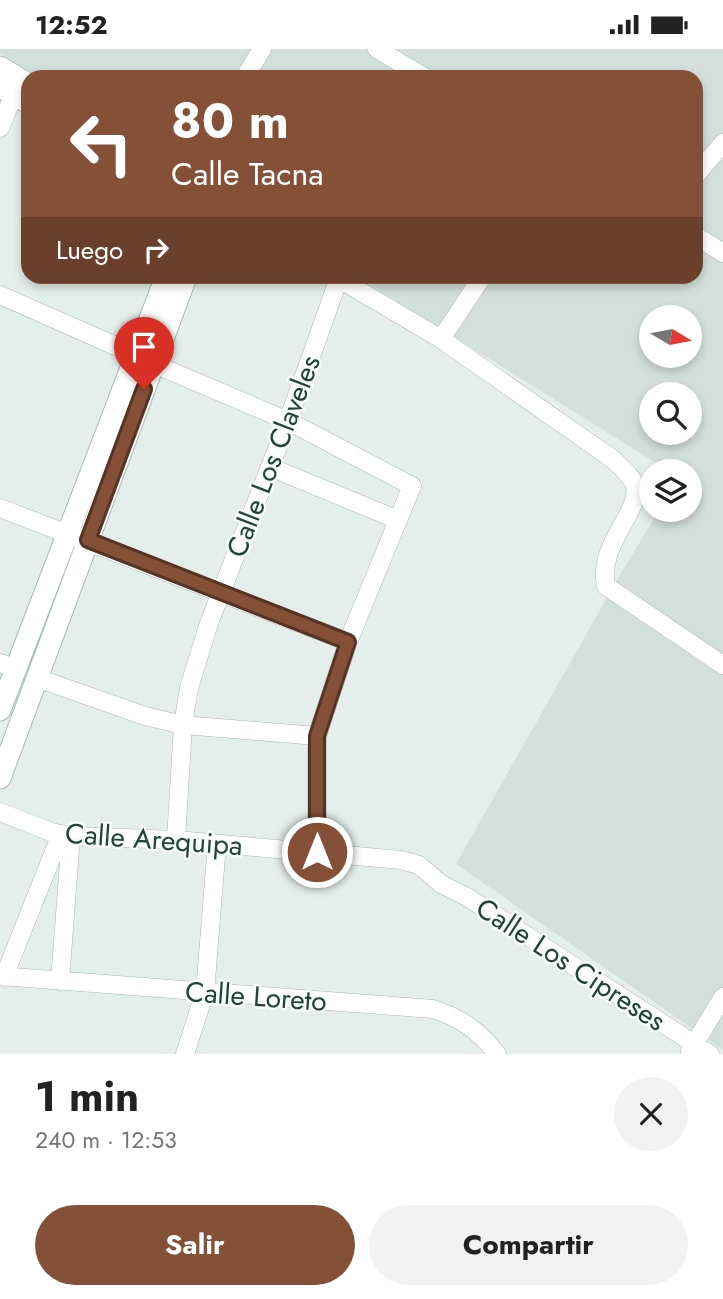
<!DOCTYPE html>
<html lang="es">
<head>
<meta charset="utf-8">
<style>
  :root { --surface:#fff; --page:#f2f2f2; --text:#222; --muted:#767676; --accent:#855038 }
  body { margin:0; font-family:Jost,sans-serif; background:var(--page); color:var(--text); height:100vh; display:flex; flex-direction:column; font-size:26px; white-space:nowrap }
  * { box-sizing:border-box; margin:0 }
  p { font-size:23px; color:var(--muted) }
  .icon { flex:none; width:38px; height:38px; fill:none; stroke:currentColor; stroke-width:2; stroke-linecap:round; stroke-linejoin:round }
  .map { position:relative; height:1005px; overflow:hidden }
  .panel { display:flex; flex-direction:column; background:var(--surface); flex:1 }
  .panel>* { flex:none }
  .banner { position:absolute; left:21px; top:21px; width:682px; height:214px; border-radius:21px; box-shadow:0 4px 10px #0003; background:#855038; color:#fff; overflow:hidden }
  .needle { width:46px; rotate:100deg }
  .buttons { position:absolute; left:639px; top:256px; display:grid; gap:14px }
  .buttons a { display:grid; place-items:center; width:63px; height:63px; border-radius:50%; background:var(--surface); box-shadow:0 4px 10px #0003; font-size:35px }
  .pin { position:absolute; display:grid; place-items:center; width:60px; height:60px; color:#fff; margin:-72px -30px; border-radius:50% 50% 50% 0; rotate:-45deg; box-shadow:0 0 7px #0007 }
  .pin .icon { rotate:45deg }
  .me { position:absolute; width:77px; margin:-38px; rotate:0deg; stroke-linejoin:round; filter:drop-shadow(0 0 5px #0008) }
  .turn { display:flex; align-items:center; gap:24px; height:147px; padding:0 35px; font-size:32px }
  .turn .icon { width:91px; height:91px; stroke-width:2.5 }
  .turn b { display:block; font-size:49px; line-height:60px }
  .then { display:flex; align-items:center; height:66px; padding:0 35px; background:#0003; gap:14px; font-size:26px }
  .round { display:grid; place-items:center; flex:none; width:74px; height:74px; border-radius:37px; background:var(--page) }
  .overview { display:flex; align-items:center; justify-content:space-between; height:119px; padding:0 35px }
  h1 { font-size:42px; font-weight:700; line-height:52px }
  .action { display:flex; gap:14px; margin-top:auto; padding:14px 35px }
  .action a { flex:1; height:80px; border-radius:42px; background:var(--accent); color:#fff; font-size:28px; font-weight:700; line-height:80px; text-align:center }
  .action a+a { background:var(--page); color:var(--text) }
  .status { display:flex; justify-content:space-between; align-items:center; height:49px; padding:0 35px; background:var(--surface); direction:ltr }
  .status svg { height:19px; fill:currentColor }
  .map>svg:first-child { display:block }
  .built { fill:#d2dfda; fill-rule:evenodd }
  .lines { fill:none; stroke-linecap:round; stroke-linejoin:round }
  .street-casing { stroke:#a6b8b3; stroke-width:19 }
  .secondary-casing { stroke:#a1bcb4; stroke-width:23 }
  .street { stroke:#fff; stroke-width:18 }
  .secondary { stroke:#fff; stroke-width:21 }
  .route-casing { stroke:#563424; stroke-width:18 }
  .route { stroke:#855038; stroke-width:12 }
  .labels { text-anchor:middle; stroke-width:5; stroke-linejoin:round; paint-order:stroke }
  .street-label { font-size:28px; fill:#21433c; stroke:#f6fbf8 }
</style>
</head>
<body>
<div class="status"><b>12:52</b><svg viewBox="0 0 49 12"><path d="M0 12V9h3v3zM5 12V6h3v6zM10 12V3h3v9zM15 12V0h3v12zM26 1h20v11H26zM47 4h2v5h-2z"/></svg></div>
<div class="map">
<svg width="723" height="1005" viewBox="0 0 723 1005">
  <rect width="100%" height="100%" fill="#e4efeb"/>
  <path class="built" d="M0,0h723v1001l-267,-186 165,-291 39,-64h30v-38h-21l-311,-194h338v-200h-657l-39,-24zM651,268h39v38h-39zM651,345h39v38h-39z"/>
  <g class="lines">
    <defs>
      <path id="street" d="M377,0l47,28
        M245,28l17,-28
        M0,79l14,-34
        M696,126l27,-32
        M696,187l27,17
        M336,228l105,62 173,121c7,8 18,15 21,26 6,26 -38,59 -29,100l117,79
        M0,246l136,60
        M441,290l41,-62
        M154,315l134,57 124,65 -64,156 -31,94v116
        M270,418l128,53
        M0,459l348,134
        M0,614l16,6
        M37,629l108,38 38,9 134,11
        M0,763l51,20 20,4 105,4 225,20 18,5 22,19 26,13 243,157
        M176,791l7,-115 6,-37 20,-65 79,-202 51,-143
        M0,927l433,33c28,9 46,22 64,45
        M4,928l57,-143
        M60,932l11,-145
        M690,1002l33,-54
        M185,1005l20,-62 12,-148"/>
      <path id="secondary" d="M0,18l28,17
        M0,38l28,16
        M0,661l166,-433
        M0,729l186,-501"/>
    </defs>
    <use href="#street" class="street-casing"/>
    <use href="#secondary" class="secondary-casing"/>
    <use href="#street" class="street"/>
    <use href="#secondary" class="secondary"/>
  </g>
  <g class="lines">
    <defs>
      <path id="route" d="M144,340l-56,151 260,102 -31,94v116"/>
    </defs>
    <use href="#route" class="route-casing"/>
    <use href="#route" class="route"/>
  </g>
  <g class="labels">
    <g class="street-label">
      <text transform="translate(273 407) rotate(-69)" y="10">Calle Los Claveles</text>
      <text transform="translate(154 790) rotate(4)" y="10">Calle Arequipa</text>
      <text transform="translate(571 915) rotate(33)" y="10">Calle Los Cipreses</text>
      <text transform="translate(256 947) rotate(4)" y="10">Calle Loreto</text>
    </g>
  </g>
</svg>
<div class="buttons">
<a><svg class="needle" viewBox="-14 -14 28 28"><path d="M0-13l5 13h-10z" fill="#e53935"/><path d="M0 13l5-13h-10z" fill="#767676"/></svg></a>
<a><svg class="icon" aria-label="search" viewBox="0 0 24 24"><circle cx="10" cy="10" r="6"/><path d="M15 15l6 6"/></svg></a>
<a><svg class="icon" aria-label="layers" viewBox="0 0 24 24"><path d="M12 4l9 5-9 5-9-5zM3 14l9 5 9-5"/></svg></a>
</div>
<div class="pin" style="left:144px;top:340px;background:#d93025"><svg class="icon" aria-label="arrive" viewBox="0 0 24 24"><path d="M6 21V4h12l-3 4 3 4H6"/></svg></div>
<svg class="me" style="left:317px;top:803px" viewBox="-20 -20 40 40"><circle r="17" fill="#855038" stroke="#fff" stroke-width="3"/><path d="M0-11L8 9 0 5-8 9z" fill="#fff"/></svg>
<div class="banner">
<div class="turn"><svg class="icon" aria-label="left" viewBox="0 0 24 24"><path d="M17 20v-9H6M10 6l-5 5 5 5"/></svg><div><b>80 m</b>Calle Tacna</div></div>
<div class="then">Luego<svg class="icon" aria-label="right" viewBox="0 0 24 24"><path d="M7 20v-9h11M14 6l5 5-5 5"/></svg></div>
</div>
</div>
<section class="panel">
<div class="overview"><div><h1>1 min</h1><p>240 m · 12:53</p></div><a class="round"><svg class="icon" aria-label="close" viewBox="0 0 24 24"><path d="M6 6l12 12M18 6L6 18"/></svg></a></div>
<div class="action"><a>Salir</a><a>Compartir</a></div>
</section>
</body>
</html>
